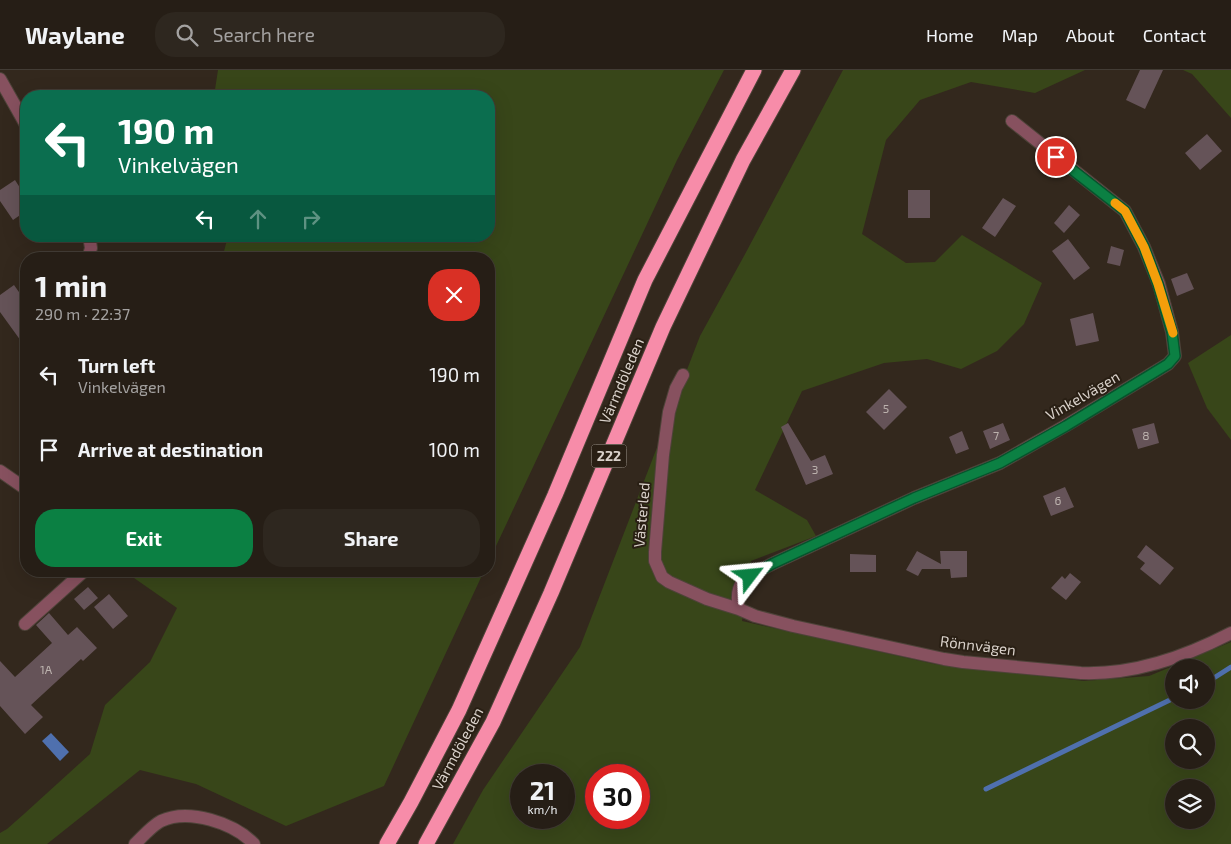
<!DOCTYPE html>
<html lang="en">
<head>
<meta charset="utf-8">
<style>
  :root { --surface:#261e16; --page:#2e271f; --text:#f1f3f6; --muted:#a4a2a1; --line:#423c35; --accent:#0b8043 }
  body { margin:0; font-family:"Exo 2",sans-serif; background:var(--page); color:var(--text); height:100vh; display:flex; flex-direction:column; font-size:19px; white-space:nowrap }
  * { box-sizing:border-box; margin:0 }
  p { font-size:16px; color:var(--muted) }
  .icon { flex:none; width:28px; height:28px; fill:none; stroke:currentColor; stroke-width:2; stroke-linecap:round; stroke-linejoin:round }
  .map { position:relative; flex:1; overflow:hidden }
  .sheet { position:absolute; left:20px; top:182px; width:475px; height:325px; display:flex; flex-direction:column; background:var(--surface); border-radius:20px; box-shadow:0 5px 20px #0002,0 0 0 1px var(--line) }
  .sheet>* { flex:none }
  .guide { position:absolute; left:20px; top:20px; width:475px; height:152px; border-radius:20px; box-shadow:0 5px 20px #0002,0 0 0 1px var(--line); background:#0b6e4f; color:#fff; overflow:hidden }
  .tools { position:absolute; left:1165px; top:589px; display:grid; gap:10px }
  .tools a { display:grid; place-items:center; width:50px; height:50px; border-radius:50%; background:var(--surface); box-shadow:0 5px 20px #0002,0 0 0 1px var(--line); font-size:25px }
  .speed { position:absolute; left:510px; top:694px; display:flex; gap:10px; font-size:25px; font-weight:700; text-align:center }
  .speed>* { display:grid; place-content:center; width:65px; height:65px; border-radius:50%; background:var(--surface); box-shadow:0 5px 20px #0002,0 0 0 1px var(--line); line-height:1 }
  .speed small { font-size:12px; font-weight:400 }
  .speed .limit { border:8px solid #d22; background:#fff; color:#111 }
  .pin { position:absolute; display:grid; place-items:center; width:42px; height:42px; color:#fff; margin:-21px; border:2px solid #fff; border-radius:50%; box-shadow:0 1px 5px #0007 }
  .me { position:absolute; width:55px; margin:-28px; rotate:61deg; stroke-linejoin:round; filter:drop-shadow(0 0 4px #0008) }
  .turn { display:flex; align-items:center; gap:18px; height:105px; padding:0 15px; font-size:22px }
  .turn .icon { width:65px; height:65px; stroke-width:2.5 }
  .turn b { display:block; font-size:35px; line-height:42px }
  .lanes { display:flex; align-items:center; height:48px; padding:0 15px; background:#0003; justify-content:center; gap:25px; direction:ltr }
  .lanes .off { opacity:.35 }
  .round { display:grid; place-items:center; flex:none; width:52px; height:52px; border-radius:20px; background:var(--page) }
  .headline { display:flex; align-items:center; justify-content:space-between; height:85px; padding:0 15px }
  h1 { font-size:30px; font-weight:700; line-height:38px }
  .cta { display:flex; gap:10px; margin-top:auto; padding:10px 15px }
  .cta a { flex:1; height:58px; border-radius:20px; background:var(--accent); color:#fff; font-size:20px; font-weight:700; line-height:58px; text-align:center }
  .cta a+a { background:var(--page); color:var(--text) }
  ul { padding:0; list-style:none }
  li { display:flex; align-items:center; gap:15px; height:75px; padding:0 15px }
  li div { flex:1 }
  li b { display:block; font-size:19px }
  li em { font-style:normal }
  header { display:flex; align-items:center; gap:30px; box-sizing:border-box; height:70px; padding:0 25px; background:var(--surface); border-bottom:1px solid var(--line) }
  header strong { font-size:24px }
  nav { display:flex; gap:28px; margin-inline-start:auto; font-size:18px }
  .search { width:350px; height:45px; background:var(--page); display:flex; align-items:center; gap:12px; box-sizing:border-box; padding:0 18px; border-radius:20px; color:var(--muted); font-size:19px }
  .map>svg:first-child { display:block }
  .green { fill:#384619; fill-rule:evenodd }
  .water { fill:#4f70ae }
  .lines { fill:none; stroke-linecap:round; stroke-linejoin:round }
  .stream { stroke:#4f70ae; stroke-width:5 }
  .building { fill:#655358 }
  .minor-casing { stroke:#4e4339; stroke-width:14 }
  .highway-casing { stroke:#4e4339; stroke-width:17 }
  .minor { stroke:#87515f; stroke-width:12 }
  .highway { stroke:#f78ca9; stroke-width:15 }
  .route-casing { stroke:#07532c; stroke-width:12 }
  .route { stroke:#0b8043; stroke-width:9 }
  .slow { stroke:#f59e0b; stroke-width:9 }
  .labels { text-anchor:middle; stroke-width:4; stroke-linejoin:round; paint-order:stroke }
  .number-label { font-size:12px; fill:#bcb2ae }
  .shield { fill:#291f14; stroke:#a49c93; stroke-width:1 }
  .shield-label { font-size:14px; font-weight:bold; fill:#d9d1ca }
  .street-label { font-size:15px; fill:#d9d1ca; stroke:#291f14 }
</style>
</head>
<body>
<header>
<strong>Waylane</strong>
<div class="search"><svg class="icon" aria-label="search" viewBox="0 0 24 24"><circle cx="10" cy="10" r="6"/><path d="M15 15l6 6"/></svg>Search here</div>
<nav><a>Home</a><a>Map</a><a>About</a><a>Contact</a></nav>
</header>
<div class="map">
<svg width="1231" height="774" viewBox="0 0 1231 774">
  <rect width="100%" height="100%" fill="#33281d"/>
  <path class="green" d="M218,0h506l-47,90 -188,401v-302h-267l6,-23h261v-140h-275z
    M843,0h242l-50,23 -64,-11 -51,18 -34,40 -24,94 44,29 29,-1 27,-27 80,48 -18,41 -27,27 -36,18 -34,-10 -43,4 -82,28 -47,99 52,30 9,16 -65,25 -9,60 192,43 150,17 65,-5 82,-34v202h-778l30,-54 97,-143 120,-311 44,-80zM1174,598h32v32h-32zM1174,658h32v32h-32zM521,705h43v43h-43zM596,705h43v43h-43zM1174,718h32v32h-32z
    M1183,0h48v48l-39,-44z
    M1231,265v105l-24,-32 -19,-45z
    M124,501h360l-100,215 -98,40 -90,-42 -56,-14 -93,74h-47v-11l7,-4 17,-15 66,-60 15,-49 45,-43 27,-54z"/>
  <path class="water" d="M51,663l18,19 -9,9 -18,-20z"/>
  <g class="lines">
    <path class="stream" d="M1206,613l25,-16
      M986,719l188,-91"/>
  </g>
  <path class="building" d="M1140,0h23l-18,39 -19,-9z
    M1207,64l15,17 -22,19 -15,-17z
    M15,110l11,17v14l-13,9 -13,-19v-11z
    M908,120h22v28h-22z
    M1003,128l13,8 -21,31 -13,-9z
    M1069,135l11,10 -16,18 -10,-10z
    M1068,169l22,29 -16,12 -22,-29z
    M1111,176l13,4 -4,16 -13,-3z
    M1187,203l7,16 -17,7 -6,-17z
    M14,215l12,17v46l-26,-36v-17z
    M1093,243l6,28 -23,5 -6,-27z
    M889,319l18,18 -23,23 -18,-18z
    M788,353l23,38 14,-6 8,19 -27,11 -25,-58z
    M1003,353l7,17 -20,9 -7,-18z
    M1154,353l5,20 -21,6 -6,-20z
    M962,361l7,18 -13,5 -7,-17z
    M1065,417l9,20 -23,9 -8,-20z
    M1146,475l28,23 -14,17 -20,-16 5,-6 -8,-6z
    M917,481l24,13 -1,-13h27v26l-16,1 -1,-9h-28l-4,7 -12,-6z
    M850,484l26,1v17h-26z
    M1070,503l11,9 -15,18 -15,-12 11,-12 3,3z
    M88,517l10,11 -14,12 -10,-11z
    M109,524l19,22 -15,13 -19,-22z
    M49,543l19,22 9,-8 20,21 -14,13 -2,-2 -50,46 12,12 -18,17 -25,-28v-45l15,16 37,-34 -16,-18z"/>
  <g class="lines">
    <defs>
      <path id="minor" d="M0,9l26,46
        M1012,51l113,90 19,36 15,37 13,48 3,24 -7,8 -103,62 -65,37 -86,35 -142,66c-23,12 -39,15 -33,45l16,7 38,10 151,33 19,3 118,11c53,2 104,-16 150,-40
        M88,189l3,-11 -2,-12
        M683,305l-7,13 -7,24 -6,43 -8,97v9l7,16 7,5 38,17 32,10
        M0,401l26,18
        M25,554l59,-53
        M135,774c7,-7 18,-19 26,-23 28,-13 73,2 93,23"/>
      <path id="highway" d="M387,774l24,-42 48,-92 96,-215 90,-215 109,-210
        M426,774l67,-122 58,-129 112,-266 80,-167 50,-90"/>
    </defs>
    <use href="#minor" class="minor-casing"/>
    <use href="#highway" class="highway-casing"/>
    <use href="#minor" class="minor"/>
    <use href="#highway" class="highway"/>
  </g>
  <g class="lines">
    <defs>
      <path id="route" d="M750,506l22,-12 142,-66 86,-35 66,-37 102,-62 7,-8 -3,-24 -14,-48 -14,-37 -19,-36 -69,-54"/>
    </defs>
    <use href="#route" class="route-casing"/>
    <use href="#route" class="route"/>
    <path class="slow" d="M1115,133l10,8 19,36 14,37 15,49"/>
  </g>
  <g class="labels">
    <g class="number-label">
      <text x="886" y="343">5</text>
      <text x="996" y="370">7</text>
      <text x="1146" y="370">8</text>
      <text x="815" y="404">3</text>
      <text x="1058" y="435">6</text>
      <text x="46" y="604">1A</text>
    </g>
    <rect class="shield" x="591.5" y="374.5" width="35" height="23" rx="4"/>
    <g class="shield-label">
      <text x="609" y="391">222</text>
    </g>
    <g class="street-label">
      <text transform="translate(622 311) rotate(-67)" y="5">Värmdöleden</text>
      <text transform="translate(1083 326) rotate(-30)" y="5">Vinkelvägen</text>
      <text transform="translate(642 445) rotate(-85)" y="5">Västerled</text>
      <text transform="translate(978 576) rotate(7)" y="5">Rönnvägen</text>
      <text transform="translate(458 679) rotate(-62)" y="5">Värmdöleden</text>
    </g>
  </g>
</svg>
<div class="tools">
<a><svg class="icon" aria-label="sound" viewBox="0 0 24 24"><path d="M4 9h4l5-4v14l-5-4H4zM17 9q2 3 0 6"/></svg></a>
<a><svg class="icon" aria-label="search" viewBox="0 0 24 24"><circle cx="10" cy="10" r="6"/><path d="M15 15l6 6"/></svg></a>
<a><svg class="icon" aria-label="layers" viewBox="0 0 24 24"><path d="M12 4l9 5-9 5-9-5zM3 14l9 5 9-5"/></svg></a>
</div>
<div class="speed"><div>21<small>km/h</small></div><div class="limit">30</div></div>
<div class="pin" style="left:1056px;top:87px;background:#d93025"><svg class="icon" aria-label="arrive" viewBox="0 0 24 24"><path d="M6 21V4h12l-3 4 3 4H6"/></svg></div>
<svg class="me" style="left:750px;top:506px" viewBox="-20 -20 40 40"><path d="M0-17L14 15 0 8-14 15z" fill="#0b8043" stroke="#fff" stroke-width="4"/></svg>
<div class="guide">
<div class="turn"><svg class="icon" aria-label="left" viewBox="0 0 24 24"><path d="M17 20v-9H6M10 6l-5 5 5 5"/></svg><div><b>190 m</b>Vinkelvägen</div></div>
<div class="lanes"><svg class="icon" aria-label="left" viewBox="0 0 24 24"><path d="M17 20v-9H6M10 6l-5 5 5 5"/></svg><svg class="icon off" aria-label="ahead" viewBox="0 0 24 24"><path d="M12 20V5M6 11l6-6 6 6"/></svg><svg class="icon off" aria-label="right" viewBox="0 0 24 24"><path d="M7 20v-9h11M14 6l5 5-5 5"/></svg></div>
</div>
<section class="sheet">
<div class="headline"><div><h1>1 min</h1><p>290 m · 22:37</p></div><a class="round" style="background:#d93025;color:#fff"><svg class="icon" aria-label="close" viewBox="0 0 24 24"><path d="M6 6l12 12M18 6L6 18"/></svg></a></div>
<ul>
<li><svg class="icon" aria-label="left" viewBox="0 0 24 24"><path d="M17 20v-9H6M10 6l-5 5 5 5"/></svg><div><b>Turn left</b><p>Vinkelvägen</p></div><em>190 m</em></li>
<li><svg class="icon" aria-label="arrive" viewBox="0 0 24 24"><path d="M6 21V4h12l-3 4 3 4H6"/></svg><div><b>Arrive at destination</b></div><em>100 m</em></li>
</ul>
<div class="cta"><a>Exit</a><a>Share</a></div>
</section>
</div>
</body>
</html>
